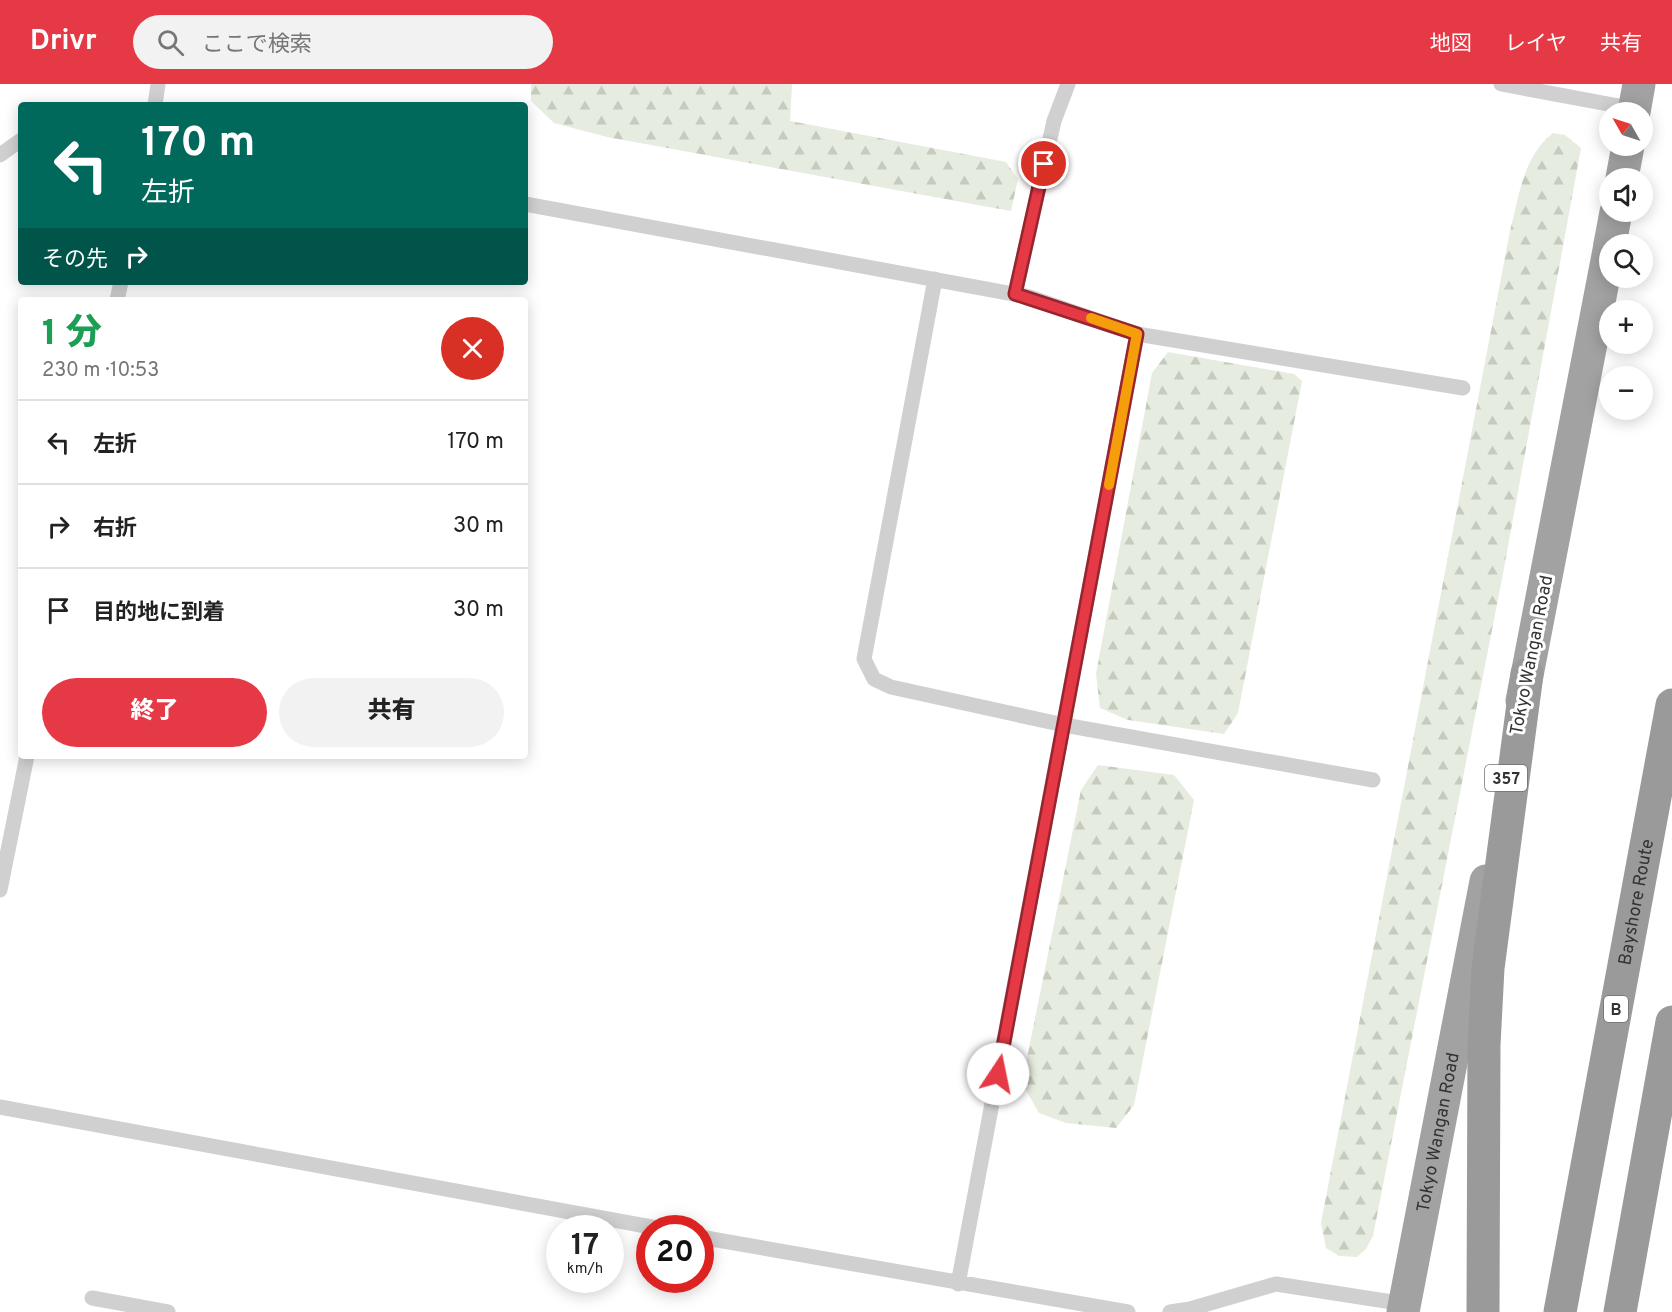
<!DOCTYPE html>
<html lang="ja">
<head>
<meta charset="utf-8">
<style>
  :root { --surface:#fff; --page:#f2f2f2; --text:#222; --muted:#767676; --line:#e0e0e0; --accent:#e63946 }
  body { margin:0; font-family:Overpass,"Noto Sans JP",sans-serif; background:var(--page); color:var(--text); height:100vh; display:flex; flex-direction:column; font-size:22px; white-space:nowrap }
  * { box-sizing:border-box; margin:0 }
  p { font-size:20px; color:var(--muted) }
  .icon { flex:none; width:33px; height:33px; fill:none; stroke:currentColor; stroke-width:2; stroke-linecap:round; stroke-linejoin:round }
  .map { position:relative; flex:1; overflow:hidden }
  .side { position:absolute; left:18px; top:213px; width:510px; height:462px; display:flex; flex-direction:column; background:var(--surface); border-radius:6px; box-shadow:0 3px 15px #0003 }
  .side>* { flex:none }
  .hud { position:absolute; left:18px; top:18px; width:510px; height:183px; border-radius:6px; box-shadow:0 3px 15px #0003; background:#00695c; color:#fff; overflow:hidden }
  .needle { width:39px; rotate:309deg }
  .buttons { position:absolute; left:1599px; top:18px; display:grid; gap:12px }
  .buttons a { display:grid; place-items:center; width:54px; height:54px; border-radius:50%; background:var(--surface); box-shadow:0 3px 15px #0003; font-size:30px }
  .speed { position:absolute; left:546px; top:1131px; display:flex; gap:12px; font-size:30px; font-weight:700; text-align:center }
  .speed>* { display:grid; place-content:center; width:78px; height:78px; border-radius:50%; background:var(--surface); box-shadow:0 3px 15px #0003; line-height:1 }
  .speed small { font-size:15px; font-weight:400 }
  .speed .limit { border:9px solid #d22; background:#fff; color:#111 }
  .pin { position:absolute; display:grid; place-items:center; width:51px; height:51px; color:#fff; margin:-26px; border:3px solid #fff; border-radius:50%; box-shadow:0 2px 6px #0007 }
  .me { position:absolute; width:66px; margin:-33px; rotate:11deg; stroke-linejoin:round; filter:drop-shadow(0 0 4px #0008) }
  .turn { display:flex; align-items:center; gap:21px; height:126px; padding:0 24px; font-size:27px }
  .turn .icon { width:78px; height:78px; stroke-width:2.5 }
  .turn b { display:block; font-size:42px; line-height:51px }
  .then { display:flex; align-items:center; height:57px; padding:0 24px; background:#0003; gap:12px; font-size:22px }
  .round { display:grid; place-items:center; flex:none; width:63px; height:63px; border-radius:32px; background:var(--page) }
  .head { display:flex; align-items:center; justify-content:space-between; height:102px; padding:0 24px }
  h1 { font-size:36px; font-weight:800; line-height:45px; color:#1e9e55 }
  .button { display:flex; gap:12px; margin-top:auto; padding:12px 24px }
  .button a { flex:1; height:69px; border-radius:36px; background:var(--accent); color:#fff; font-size:24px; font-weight:800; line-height:69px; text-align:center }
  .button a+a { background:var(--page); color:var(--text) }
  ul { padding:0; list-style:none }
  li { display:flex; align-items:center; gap:18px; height:84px; padding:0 24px; border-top:2px solid var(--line) }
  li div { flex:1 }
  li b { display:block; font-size:22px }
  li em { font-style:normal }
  header { display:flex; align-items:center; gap:36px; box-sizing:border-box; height:84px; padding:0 30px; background:var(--accent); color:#fff }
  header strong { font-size:28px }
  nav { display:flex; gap:33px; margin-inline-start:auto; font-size:21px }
  .search { width:420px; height:54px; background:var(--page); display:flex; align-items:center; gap:15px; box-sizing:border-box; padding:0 21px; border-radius:33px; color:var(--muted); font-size:22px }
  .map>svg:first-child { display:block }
  .forest { fill:url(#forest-firs) }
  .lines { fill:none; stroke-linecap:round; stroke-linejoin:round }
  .service { stroke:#d0d0d0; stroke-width:15 }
  .trunk { stroke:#a2a2a2; stroke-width:33 }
  .motorway { stroke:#9a9a9a; stroke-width:33 }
  .route-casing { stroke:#96252e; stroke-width:15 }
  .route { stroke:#e63946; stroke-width:10 }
  .slow { stroke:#f59e0b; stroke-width:10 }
  .labels { text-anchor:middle; stroke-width:6; stroke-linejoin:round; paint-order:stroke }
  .shield { fill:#fff; stroke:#707070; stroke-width:1.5 }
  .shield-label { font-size:16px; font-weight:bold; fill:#333 }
  .street-label { font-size:18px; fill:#333; stroke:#fff }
</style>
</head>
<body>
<header>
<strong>Drivr</strong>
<div class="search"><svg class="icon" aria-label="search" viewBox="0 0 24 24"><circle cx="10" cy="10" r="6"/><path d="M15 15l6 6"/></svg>ここで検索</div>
<nav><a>地図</a><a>レイヤ</a><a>共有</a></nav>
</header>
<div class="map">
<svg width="1672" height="1228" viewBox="0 0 1672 1228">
  <defs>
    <pattern id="forest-firs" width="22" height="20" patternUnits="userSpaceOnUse" patternTransform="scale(1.5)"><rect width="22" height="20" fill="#e6ecdf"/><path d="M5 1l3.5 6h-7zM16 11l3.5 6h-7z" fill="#c6cbc0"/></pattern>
  </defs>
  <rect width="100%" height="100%" fill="#fff"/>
  <path class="forest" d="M531,0h261l-2,37 216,41 12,17 -7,32 -404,-74 -53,-14 -23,-22z
    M1553,49l12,2 16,13 -79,431 -129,657 -7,13 -9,8 -18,-1 -13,-8 -5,-25 189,-992c9,-34 13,-75 43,-98z
    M1168,268l126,22 8,7 -64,332 -14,21 -96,-14 -28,-12 -4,-34 56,-301z
    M1098,681l76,10 20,25 -60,305 -18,23 -50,-5 -27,-10 -17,-30 59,-293z"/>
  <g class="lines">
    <path class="service" d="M1501,0l134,25
      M155,21l3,-21
      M0,71l21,-15
      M525,120l505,93 107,37 326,54
      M935,195l-71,380 10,20 17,8 173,38 309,55
      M1015,210l39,-173 14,-37
      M117,216l4,-18
      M0,806l27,-134
      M0,1023l657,121
      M700,1153l428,75
      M958,1200l179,-950
      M92,1214l76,14
      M1170,1228l20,-3 86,-25 129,20"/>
    <g class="trunk">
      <path d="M1634,28l5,-28"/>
      <path d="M1622,94l6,-32"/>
      <path d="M1610,160l6,-32"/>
      <path d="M1522,617l88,-456"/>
      <path id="s1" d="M1403,1228l83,-431"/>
    </g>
    <g class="motorway">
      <path d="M1483,1228l1,-267 4,-77 39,-294"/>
      <path id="s2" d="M1560,1228l112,-607"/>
      <path d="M1620,1228l52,-290"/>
    </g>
  </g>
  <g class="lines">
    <defs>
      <path id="route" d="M998,990l139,-740 -122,-40 29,-130"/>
    </defs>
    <use href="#route" class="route-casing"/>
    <use href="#route" class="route"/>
    <path class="slow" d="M1091,234l46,16 -28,151"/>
  </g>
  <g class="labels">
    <g class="shield">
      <rect x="1485" y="681" width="42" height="26" rx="4.5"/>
      <rect x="1604" y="912" width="24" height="26" rx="4.5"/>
    </g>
    <g class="shield-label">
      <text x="1506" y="700">357</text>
      <text x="1616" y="931">B</text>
    </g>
    <g class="street-label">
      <text transform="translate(1531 571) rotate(-79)" y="6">Tokyo Wangan Road</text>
      <text dy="6" stroke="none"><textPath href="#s2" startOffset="417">Bayshore Route</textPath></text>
      <text dy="6" stroke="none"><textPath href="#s1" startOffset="183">Tokyo Wangan Road</textPath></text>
    </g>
  </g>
</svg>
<div class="buttons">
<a><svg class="needle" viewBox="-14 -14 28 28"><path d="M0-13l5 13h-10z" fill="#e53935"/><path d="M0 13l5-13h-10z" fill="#767676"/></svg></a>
<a><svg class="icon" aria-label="sound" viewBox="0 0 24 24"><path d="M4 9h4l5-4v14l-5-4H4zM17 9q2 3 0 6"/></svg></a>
<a><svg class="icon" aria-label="search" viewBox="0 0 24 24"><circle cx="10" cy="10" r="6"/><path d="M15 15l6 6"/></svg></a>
<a>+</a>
<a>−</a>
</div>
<div class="speed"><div>17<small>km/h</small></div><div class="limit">20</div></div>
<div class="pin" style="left:1044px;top:80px;background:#d93025"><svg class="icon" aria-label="arrive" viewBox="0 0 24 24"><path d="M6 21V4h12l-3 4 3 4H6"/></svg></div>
<svg class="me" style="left:998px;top:990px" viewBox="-20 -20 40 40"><circle r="19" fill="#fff"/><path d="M0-13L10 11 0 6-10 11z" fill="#e63946"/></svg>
<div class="hud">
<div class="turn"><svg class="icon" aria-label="left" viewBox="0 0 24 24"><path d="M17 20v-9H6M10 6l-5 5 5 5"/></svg><div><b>170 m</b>左折</div></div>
<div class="then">その先<svg class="icon" aria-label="right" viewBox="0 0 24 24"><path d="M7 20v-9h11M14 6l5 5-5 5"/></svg></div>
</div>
<section class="side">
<div class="head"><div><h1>1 分</h1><p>230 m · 10:53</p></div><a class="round" style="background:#d93025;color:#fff"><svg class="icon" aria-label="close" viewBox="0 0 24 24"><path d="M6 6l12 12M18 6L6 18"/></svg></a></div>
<ul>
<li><svg class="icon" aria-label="left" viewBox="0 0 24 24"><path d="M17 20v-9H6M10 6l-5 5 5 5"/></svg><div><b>左折</b></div><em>170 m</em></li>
<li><svg class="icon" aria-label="right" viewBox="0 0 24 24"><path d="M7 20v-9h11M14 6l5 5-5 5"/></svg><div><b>右折</b></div><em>30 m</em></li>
<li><svg class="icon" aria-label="arrive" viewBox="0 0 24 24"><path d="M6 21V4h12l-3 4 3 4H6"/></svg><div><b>目的地に到着</b></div><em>30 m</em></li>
</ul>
<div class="button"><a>終了</a><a>共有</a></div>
</section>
</div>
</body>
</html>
